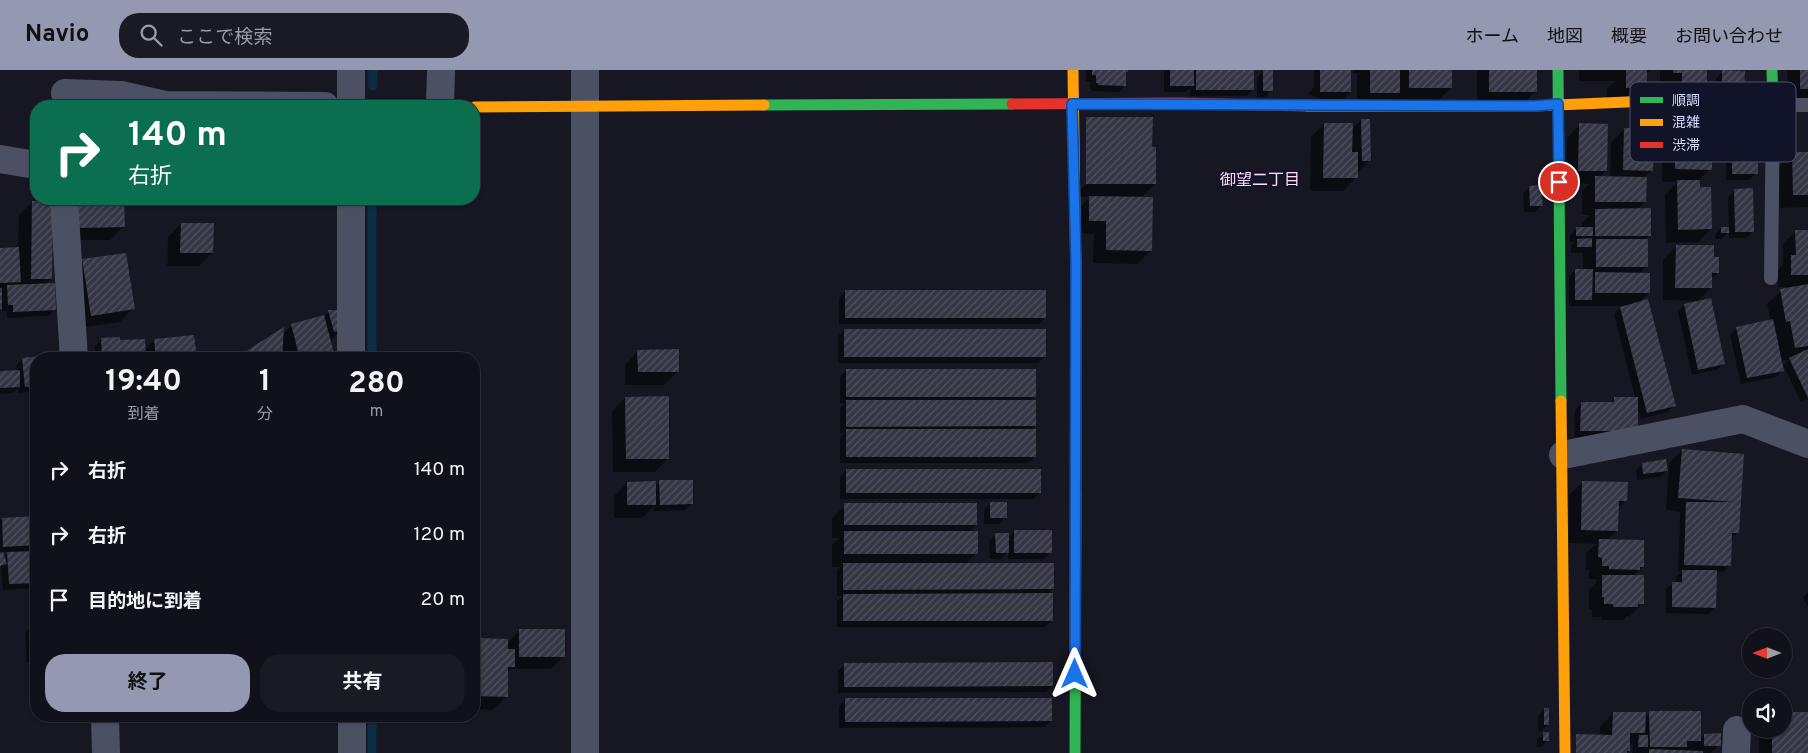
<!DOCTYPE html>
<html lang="ja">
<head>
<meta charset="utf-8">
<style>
  :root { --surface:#10111a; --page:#191a23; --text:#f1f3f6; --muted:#9c9da2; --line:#303139; --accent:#9498b1 }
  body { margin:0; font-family:Overpass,"Noto Sans JP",sans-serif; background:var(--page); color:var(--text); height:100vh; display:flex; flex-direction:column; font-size:19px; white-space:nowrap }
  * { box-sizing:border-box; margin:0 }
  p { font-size:16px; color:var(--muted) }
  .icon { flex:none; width:28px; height:28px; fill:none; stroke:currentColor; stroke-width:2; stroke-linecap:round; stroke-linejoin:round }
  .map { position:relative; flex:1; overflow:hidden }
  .side { position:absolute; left:30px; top:282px; width:450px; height:370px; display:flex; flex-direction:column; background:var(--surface); border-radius:20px; box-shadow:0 1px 4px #0004,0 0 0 1px var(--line) }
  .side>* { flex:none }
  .hud { position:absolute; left:30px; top:30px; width:450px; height:105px; border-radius:20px; box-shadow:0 1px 4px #0004,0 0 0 1px var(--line); background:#0b6e4f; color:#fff; overflow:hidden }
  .needle { width:32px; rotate:270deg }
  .buttons { position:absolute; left:1742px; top:558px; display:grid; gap:10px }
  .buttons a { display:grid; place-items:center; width:50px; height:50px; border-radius:50%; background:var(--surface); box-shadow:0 1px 4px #0004,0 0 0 1px var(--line); font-size:25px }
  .pin { position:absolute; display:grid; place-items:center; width:42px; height:42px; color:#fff; margin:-21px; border:2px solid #fff; border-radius:50%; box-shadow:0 1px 5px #0007 }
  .me { position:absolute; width:55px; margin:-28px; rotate:0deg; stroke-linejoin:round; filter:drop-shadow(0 0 4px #0008) }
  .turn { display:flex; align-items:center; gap:18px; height:105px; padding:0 15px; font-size:22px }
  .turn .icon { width:65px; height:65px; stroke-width:2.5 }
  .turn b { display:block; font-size:35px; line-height:42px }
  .eta { display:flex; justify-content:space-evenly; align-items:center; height:85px; text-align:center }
  .eta b { font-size:30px; font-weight:700; line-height:35px }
  .cta { display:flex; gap:10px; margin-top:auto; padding:10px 15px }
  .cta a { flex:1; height:58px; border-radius:20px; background:var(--accent); color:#111; font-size:20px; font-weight:700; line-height:58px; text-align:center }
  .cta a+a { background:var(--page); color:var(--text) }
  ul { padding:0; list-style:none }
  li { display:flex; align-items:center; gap:15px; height:65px; padding:0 15px }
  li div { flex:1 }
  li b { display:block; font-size:19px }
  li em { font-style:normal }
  header { display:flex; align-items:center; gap:30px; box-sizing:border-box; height:70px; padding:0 25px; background:var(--accent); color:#111 }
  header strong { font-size:24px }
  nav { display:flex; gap:28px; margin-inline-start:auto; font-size:18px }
  .search { width:350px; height:45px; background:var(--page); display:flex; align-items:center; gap:12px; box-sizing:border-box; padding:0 18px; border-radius:20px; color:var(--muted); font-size:19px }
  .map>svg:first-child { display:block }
  .shadow { fill:#0007 }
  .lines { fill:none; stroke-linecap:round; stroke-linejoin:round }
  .stream { stroke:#0d2e42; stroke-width:9 }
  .building { fill:url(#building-hatch) }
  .lane { stroke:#4b5063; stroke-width:14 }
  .street { stroke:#4b5063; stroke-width:28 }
  .fast { stroke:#30b455; stroke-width:11 }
  .slow { stroke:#ff9f0a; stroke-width:11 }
  .jam { stroke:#e5322d; stroke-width:11 }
  .route-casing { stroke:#114b97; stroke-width:12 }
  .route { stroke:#1a73e8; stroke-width:9 }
  .labels { text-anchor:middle; stroke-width:4; stroke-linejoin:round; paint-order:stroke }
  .neighbourhood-label { font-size:16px; fill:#fedafb; stroke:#111328 }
  .key { fill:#111328; stroke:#4d5068; stroke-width:1 }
  .key-label { font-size:14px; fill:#d8defe }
</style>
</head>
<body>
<header>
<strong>Navio</strong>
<div class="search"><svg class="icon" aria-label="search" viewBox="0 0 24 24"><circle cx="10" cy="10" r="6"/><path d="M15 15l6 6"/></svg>ここで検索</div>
<nav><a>ホーム</a><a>地図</a><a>概要</a><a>お問い合わせ</a></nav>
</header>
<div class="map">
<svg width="1808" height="683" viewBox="0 0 1808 683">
  <defs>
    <pattern id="building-hatch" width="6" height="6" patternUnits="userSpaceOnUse" patternTransform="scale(1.25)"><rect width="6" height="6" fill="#343645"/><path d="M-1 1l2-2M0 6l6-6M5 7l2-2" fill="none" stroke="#515361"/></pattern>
  </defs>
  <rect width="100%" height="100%" fill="#161723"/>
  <path class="shadow" d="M1086,0h41l-2,3v12l-6,7 -27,-1v-2h-2v-8h-4z
    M1164,0h89v19l-6,7h-57v-8l-4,4h-22z
    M1314,0h36v22l-13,13 -29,-11 6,-7z
    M1353,0h98v18l-13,13 -81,4v-32h-4z
    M1477,0h58v22l-13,13h-45z
    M1579,0h71l-4,4v13l-39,19v-17l8,-8h-36z
    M1660,0h46v16l-13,13 -23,1v-15l-10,1z
    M1787,0h21v31h-20z
    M1263,1l9,19 -7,7h-8v-19z
    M1723,1l20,17 -7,7 -20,-1v-16z
    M1151,49v29l4,36 -14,14 10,53 -14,13 -44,-1 1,-29 -18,-1v-22l14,-14h-17z
    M1639,49l13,51 -7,7v25l-8,8 13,25 -4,4v27l-7,8 10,19 -10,10 36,102 -7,7 -27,7 -4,-11 -6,29h-57l1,-27 6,-6h28l5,-6h21l-21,-84 8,-8h-53v-29l6,-7h8v-17h-12v-7l4,-4h-5v-7l7,-7h5v-5l8,-8h-8v-24l7,-7 -23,-1 1,-45 13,-14 26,47 -7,7h11l1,-35 13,-14h5z
    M1361,50l9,40 -13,13v4l-14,14h-33l1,-54 13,-13 27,6z
    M1676,59l34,40 -12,12 13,48 -13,13 -32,1 -1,-48 12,-13h-15v-39z
    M1732,80l24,23 -6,7h-24v-23z
    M1808,83v54l-28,1 -1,-41 14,-13z
    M1529,117l12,18 -6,7h-11l-1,-18z
    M1735,120l18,42 -7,6h-17v-6l-7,7h-7v-4l6,-7h8l-1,-31z
    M65,129h58l1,27 -14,14h-44z
    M32,132l19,77 -5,5 9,26 -7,6 -41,2v-7h-5v-3l-2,1v-60l18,-1 1,-33z
    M181,154l31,29 -13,13h-32l1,-29z
    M1796,161h12v168l-7,3 -18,-37 6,-5 -8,1 2,9 -7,7 -35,7 -11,-49 7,-7 34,-7 -4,-17 14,-13 10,-4h-13v-17l5,-5v-21z
    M1676,176l37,12 5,15 -7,7v7l-13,14 -35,-1v-40z
    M83,191l50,47 -13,14 -42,6 -8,-54z
    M845,221l200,26 -6,7h-200v-26z
    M1684,235l40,58 -7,7 -25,5 -14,-63z
    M329,242l13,17 -12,12 3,12 -6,6h-43l-2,-7v-17l9,-9 33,-9z
    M845,260l200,27 -7,6h-200v-27z
    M101,270l18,1 25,9 10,-10 41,19h-100v-13z
    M638,281l40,20 -14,14h-39v-20z
    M22,289h14v32l-17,2 -1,-5 -5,5 -13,1v-22l17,-1 -1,-5z
    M846,300l189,26 -5,5 5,25 -4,4 4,27 -7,6h-188v-26l4,-4h-4v-25l5,-5h-5v-26z
    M625,328l43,60 -13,14h-42l-1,-61z
    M1682,380l60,5 -4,77 -7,7 -1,26 -7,7 -7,-1 -1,36 -6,7 -43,-1v-24l7,-6h3v-6l6,-6h-4l2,-59 -14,-2 3,-47z
    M1642,394l25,6 -7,7 -23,3 -1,-10z
    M846,400l194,23 -7,6h-193v-22z
    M660,412l32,22 -7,6 -31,1v-5l-12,12h-28v-22l13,-13 28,3z
    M1583,412l43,18 -9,9v22l-10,9 36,27 -10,9 10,27 -14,14 -2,-1 -4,4h-22v-3h-9v-7h-3v-21l7,-6v-4h-7v-9h-3v-17l10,-9 -27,-1v-48z
    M990,433l15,15 -6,6h-15v-14z
    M845,435l131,20 -7,7 7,21 -10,11 87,25 -6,6 5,25 -7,7h-208v-26l6,-5h-6v-26l3,-3h-8v-22l7,-7h-7v-20z
    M36,447v71l-33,2 -3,-35 3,2 6,-5h-9v-31l2,-2z
    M1014,461l36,22 -6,6h-36v-7l-7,7h-11l-1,-18 7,-7 12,4z
    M1808,522v15l-5,-9z
    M36,551v41l-9,1 -2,-30z
    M519,561l45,25 -13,13h-40l-4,4v23l-14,14 -19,-1v-69h33v3z
    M845,594l207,22 -6,6 -208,1v-22z
    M845,629l206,22 -6,6 -206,1v-22z
    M1544,640l4,14 -7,7h-3v-15z
    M1613,643l31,5 6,-5 50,26 4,-4 15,10 -8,8h-79l1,-10 -4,2v6l-2,2 -27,-17v-9z
    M1784,643l24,1v39h-49v-24h25z
    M1544,663l4,7 -7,7h-4v-7z"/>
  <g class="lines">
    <path class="stream" d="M373,0v16
      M372,129v160
      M372,646v37"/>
  </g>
  <path class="building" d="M1092,0h36v2h-2v14l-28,-1v-2h-2v-8h-4z
    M1170,0h24v16h-24z
    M1196,0h58v20h-58z
    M1263,0h10v21h-10z
    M1320,0h31v22h-31z
    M1370,0h30v23h-30z
    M1409,0h43v18h-43z
    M1489,0h48v22h-48z
    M1626,0h21v18h-21z
    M1673,0h34v16l-25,1v-14h-9z
    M1722,0l23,1 -1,18 -22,-1z
    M1800,0h8v19h-8z
    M1086,47h67l-1,30h4v37h-70z
    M1638,48l17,1 -2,52 -30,-1 1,-42h14z
    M1361,49h9l1,42h-9z
    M1324,53h29l-1,29h6v26h-35z
    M1579,53l29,1 -1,47h-29z
    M1675,58h37v42l-37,-1z
    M1732,79h26v25h-26z
    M1792,82h16v43h-15z
    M1595,106l52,1 -1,25h-51z
    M1677,110h23v7h11l1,42 -34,1z
    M1541,115l2,21h-13l-1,-20z
    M1753,118l1,44h-19l-1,-43z
    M1089,126l64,1 -1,54 -46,-1v-29h-17z
    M78,129h46l1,28 -46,1z
    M32,131h21l-1,78h-21z
    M1651,138v28h-56v-27z
    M181,153h33l-1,30h-33z
    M1576,157h17v9h-17z
    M1721,157h8v6h-8z
    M1795,160h13v45h-17v-20h5z
    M1592,168v9h-15v-8z
    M1596,169h52v28h-52z
    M1676,175h38v12h5v16h-7v15h-37z
    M19,177l2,35 -21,1v-35z
    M126,183l9,56 -44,7 -9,-57z
    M1575,199h18l-1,31h-17z
    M1595,202l55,1v20h-55z
    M55,213l1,27 -43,2v-7h-5l-1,-20z
    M1808,214v62l-13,2 -5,-27 -4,1 -6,-33z
    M0,218h2v21h-2z
    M845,220h201v28h-201z
    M1711,228l14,66 -27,6 -14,-66z
    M1648,229l28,107 -29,7 -27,-106z
    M328,240h13l3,19 -10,3z
    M324,245l10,38 -21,6h-13l-9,-35z
    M1773,249l11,52 -37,7 -11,-51z
    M284,257l-2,32h-51l9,-4z
    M844,259h202v28h-202z
    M194,265l3,24h-41l-2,-20z
    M120,267v3l25,-1 1,20h-44l-1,-21z
    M679,279v23h-41l-1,-22z
    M1808,279v49l-19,-40z
    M57,284l1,5h-22v27l-11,1 -3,-29z
    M846,299h190v28h-190z
    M20,300v17l-20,1v-17z
    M669,326v63h-43l-1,-62z
    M1614,327h24v34h-58l1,-29h33z
    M846,330h190v26l-190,1z
    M846,359h190v28h-190z
    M1682,379l62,5 -5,79h-7l-1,33 -47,-1 2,-63h48l-56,-4z
    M1666,389l2,12 -25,3 -1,-11z
    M846,399h195v24h-195z
    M659,410h34v24l-33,1z
    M656,411v24h-29v-23z
    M1582,411l46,1 -1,19h-8l-1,30 -37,-1z
    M990,432h17v16h-17z
    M844,433h133v22h-133z
    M36,446v29l-33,2 -1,-29z
    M1014,460h38v23h-38z
    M844,461h134v23h-134z
    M995,463h14v20h-13z
    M1599,469l45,1v27h-4v3l-31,-1v-3h-7v-8l-4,-1z
    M36,481v32l-27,1 -2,-32z
    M3,482l4,12 -7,2v-13z
    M843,493h211v26l-211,1z
    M1682,500h35l-1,38 -44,-1v-25h10z
    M1602,505h42v29h-6v3h-25v-3h-9v-7h-2z
    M1053,523v28h-210v-27z
    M519,559h46v28h-46z
    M474,568l34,1v10h7v18h-7v30l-34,-1z
    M1053,592v24l-209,1v-24z
    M845,628h207v23l-207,1z
    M1544,638h5v17h-5z
    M1649,641h52v30h-14v6h-37z
    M1613,642h33l-1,21h-15v18h-3v2h-51v-19l36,1z
    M1784,642h24v41h-36v-24h12z
    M1543,662h6v9h-6z
    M1721,663v13h-17v-12z
    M1639,665h9v12h-10z
    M1649,679l54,2v2h-54z"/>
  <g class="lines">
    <path class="lane" d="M1771,208l2,-173h35"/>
    <path class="street" d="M351,0v36
      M65,23l56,2 44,10 160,1
      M440,36l1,-36
      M0,89l36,6
      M64,129l10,160
      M351,129v160
      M1563,385l180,-36 65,25
      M105,646l1,37
      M352,646v37
      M585,683v-683
      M1736,683l1,-23"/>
    <path class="fast" d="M1558,0l3,331
      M1726,33l47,2 -1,-35
      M764,35l248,-1
      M1075,683l1,-259"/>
    <path class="slow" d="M1073,0l3,216
      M1307,36h227l116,-5 76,2
      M474,37l290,-2
      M1561,331l4,352"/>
    <path class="jam" d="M1012,34l167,-1 128,3
      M1076,424v-208"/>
  </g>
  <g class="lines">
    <defs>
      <path id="route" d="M1075,604l1,-412 -4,-158 462,2 24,-2 1,78"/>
    </defs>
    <use href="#route" class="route-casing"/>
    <use href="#route" class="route"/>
  </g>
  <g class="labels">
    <g class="neighbourhood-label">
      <text x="1260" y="115">御望二丁目</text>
    </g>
  </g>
  <rect x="1630" y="12" width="166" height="80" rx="8" class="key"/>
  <rect x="1640" y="27" width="23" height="6" fill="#30b455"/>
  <rect x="1640" y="49" width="23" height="7" fill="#ff9f0a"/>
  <rect x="1640" y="72" width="23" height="6" fill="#e5322d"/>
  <g class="key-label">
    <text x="1672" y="35">順調</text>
    <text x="1672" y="57">混雑</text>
    <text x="1672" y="80">渋滞</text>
  </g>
</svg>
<div class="buttons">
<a><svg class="needle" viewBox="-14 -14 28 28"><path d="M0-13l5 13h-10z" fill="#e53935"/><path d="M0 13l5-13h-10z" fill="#9c9da2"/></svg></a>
<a><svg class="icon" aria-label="sound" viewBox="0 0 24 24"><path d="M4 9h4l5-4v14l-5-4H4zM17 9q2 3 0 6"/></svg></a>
</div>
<div class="pin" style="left:1559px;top:112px;background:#d93025"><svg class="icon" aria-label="arrive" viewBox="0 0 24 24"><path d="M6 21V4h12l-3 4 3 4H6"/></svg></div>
<svg class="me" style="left:1075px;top:604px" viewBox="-20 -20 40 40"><path d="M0-17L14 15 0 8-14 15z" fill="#1a73e8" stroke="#fff" stroke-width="4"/></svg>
<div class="hud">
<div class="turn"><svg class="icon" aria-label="right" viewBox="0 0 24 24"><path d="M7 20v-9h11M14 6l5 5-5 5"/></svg><div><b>140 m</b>右折</div></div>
</div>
<section class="side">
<div class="eta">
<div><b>19:40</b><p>到着</p></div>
<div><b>1</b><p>分</p></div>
<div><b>280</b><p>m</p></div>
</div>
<ul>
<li><svg class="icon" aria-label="right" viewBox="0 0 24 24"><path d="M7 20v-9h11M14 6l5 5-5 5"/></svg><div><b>右折</b></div><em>140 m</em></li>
<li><svg class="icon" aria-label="right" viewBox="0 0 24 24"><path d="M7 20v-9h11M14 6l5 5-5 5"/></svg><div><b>右折</b></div><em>120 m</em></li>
<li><svg class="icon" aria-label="arrive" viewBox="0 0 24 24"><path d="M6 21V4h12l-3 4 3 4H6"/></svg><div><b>目的地に到着</b></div><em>20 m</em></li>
</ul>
<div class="cta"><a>終了</a><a>共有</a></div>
</section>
</div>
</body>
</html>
